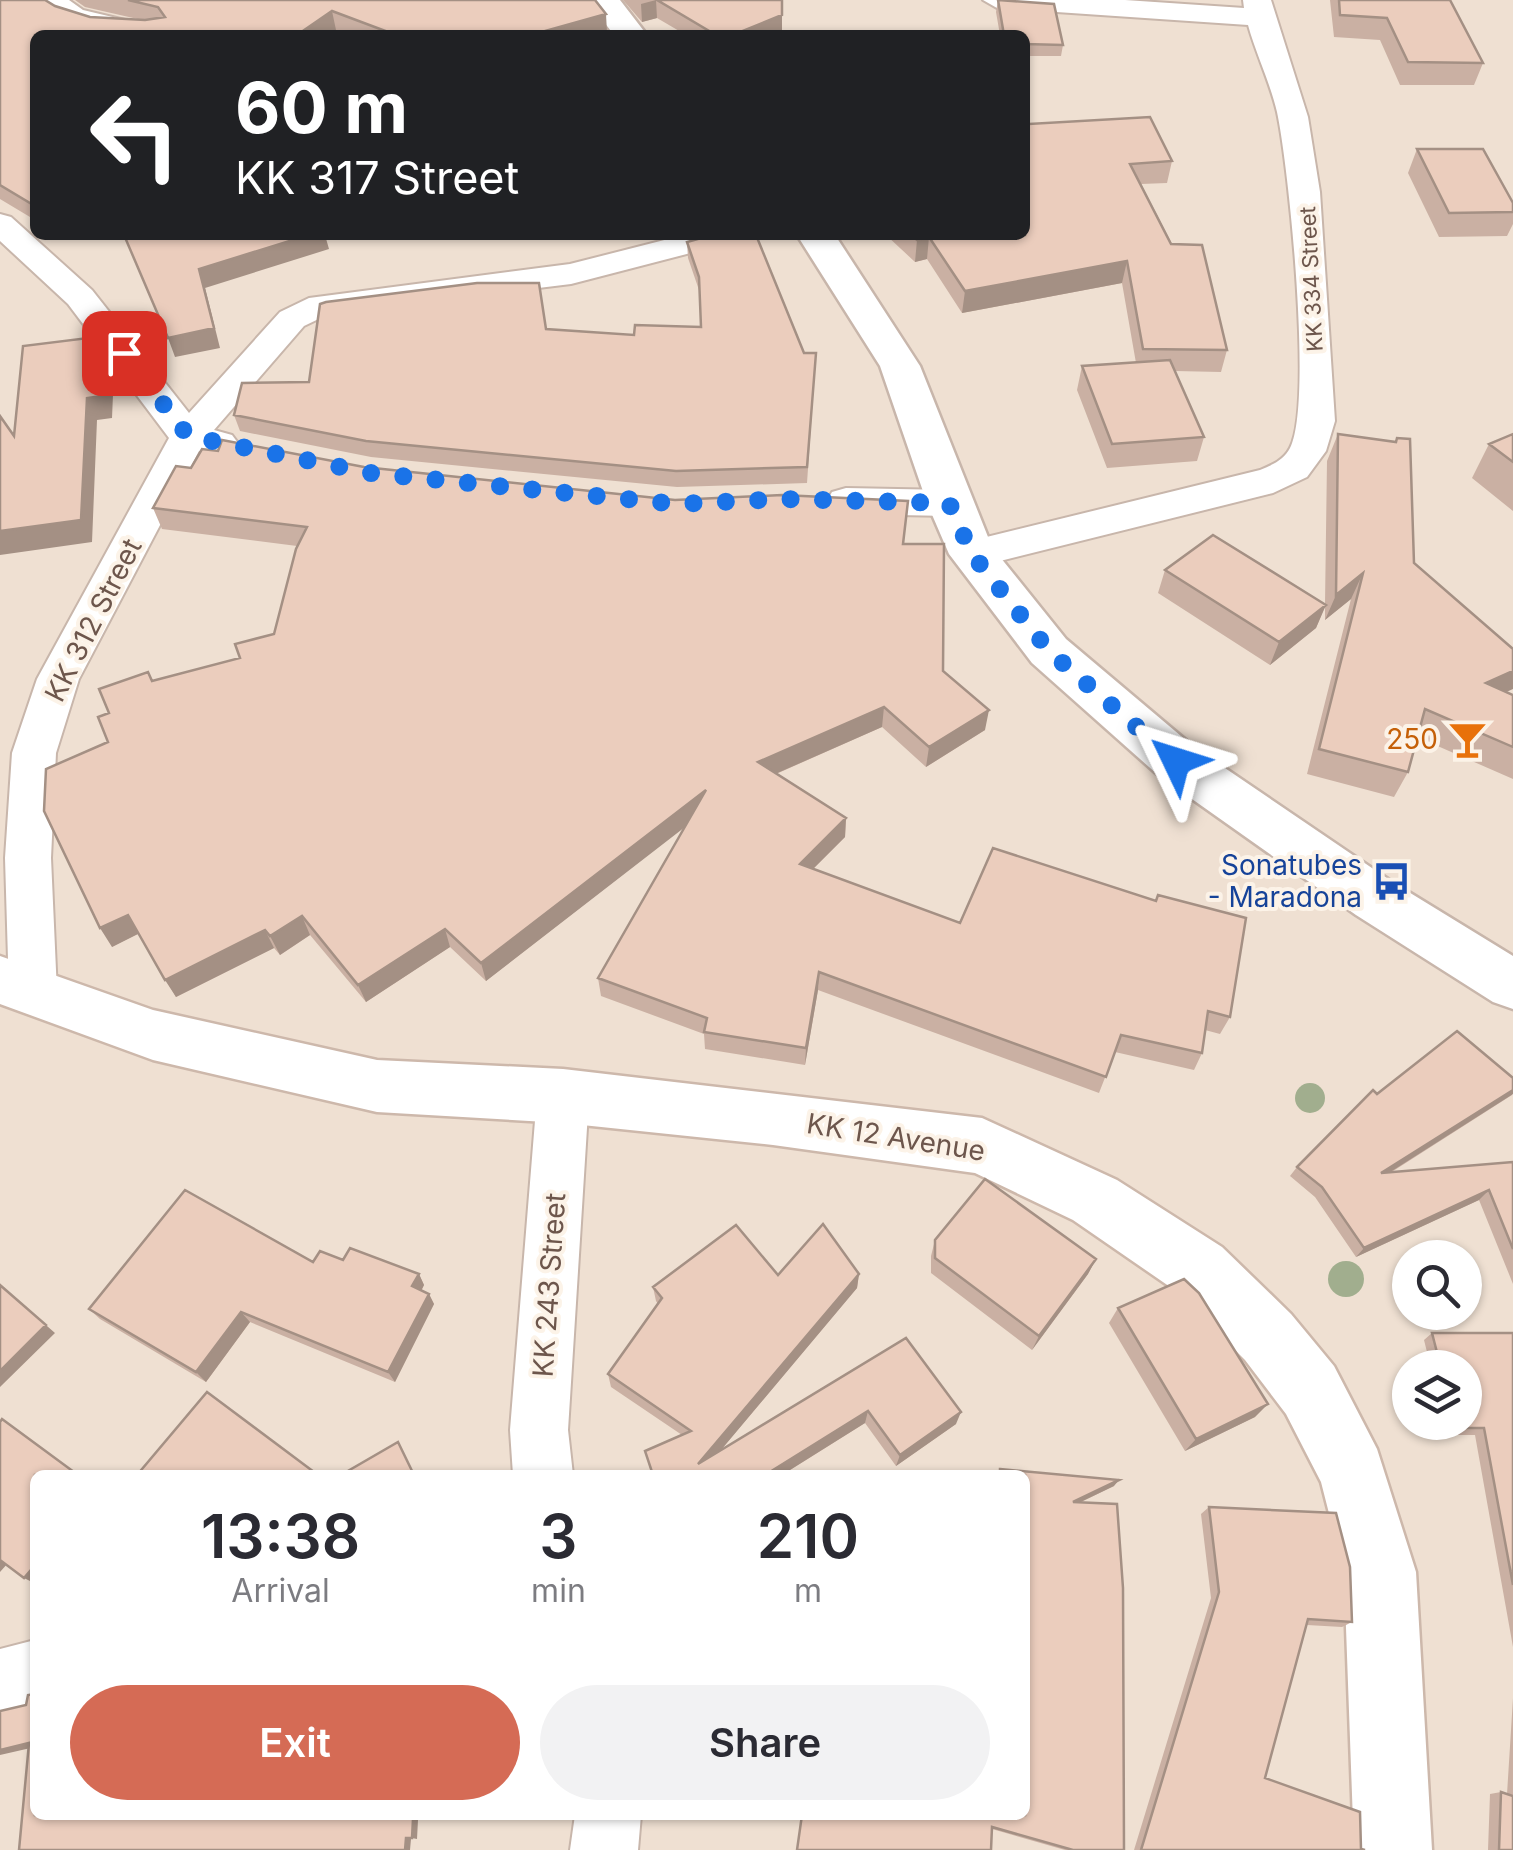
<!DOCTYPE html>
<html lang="en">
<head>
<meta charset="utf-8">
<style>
  :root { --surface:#fff; --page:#f2f2f3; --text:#2b2b33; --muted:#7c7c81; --accent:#d56b55 }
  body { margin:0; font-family:Inter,sans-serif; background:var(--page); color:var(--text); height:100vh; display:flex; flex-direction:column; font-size:38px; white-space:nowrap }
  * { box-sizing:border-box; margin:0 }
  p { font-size:32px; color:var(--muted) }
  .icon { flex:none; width:55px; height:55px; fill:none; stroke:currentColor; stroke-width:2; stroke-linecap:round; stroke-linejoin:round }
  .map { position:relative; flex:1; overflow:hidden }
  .side { position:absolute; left:30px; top:1470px; width:1000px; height:350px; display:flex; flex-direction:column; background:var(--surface); border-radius:15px; box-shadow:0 2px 8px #0004 }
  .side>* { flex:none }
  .hud { position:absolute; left:30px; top:30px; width:1000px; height:210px; border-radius:15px; box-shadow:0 2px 8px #0004; background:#202124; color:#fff; overflow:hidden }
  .buttons { position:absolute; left:1392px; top:1240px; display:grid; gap:20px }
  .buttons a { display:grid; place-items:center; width:90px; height:90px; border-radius:50%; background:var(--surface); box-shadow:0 2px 8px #0004; font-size:50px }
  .pin { position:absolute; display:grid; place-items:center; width:85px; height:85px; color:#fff; margin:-42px; border-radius:20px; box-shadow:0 5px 15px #0006 }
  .me { position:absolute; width:110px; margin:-55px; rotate:311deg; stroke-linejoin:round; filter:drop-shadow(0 0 8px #0008) }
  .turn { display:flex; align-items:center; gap:35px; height:210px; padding:0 40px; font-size:45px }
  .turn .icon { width:130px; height:130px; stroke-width:2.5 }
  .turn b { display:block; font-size:70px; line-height:85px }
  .eta { display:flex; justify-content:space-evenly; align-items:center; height:170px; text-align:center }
  .eta b { font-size:60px; font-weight:600; line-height:70px }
  .cta { display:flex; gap:20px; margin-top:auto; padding:20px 40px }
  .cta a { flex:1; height:115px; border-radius:60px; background:var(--accent); color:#fff; font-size:40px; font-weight:600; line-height:115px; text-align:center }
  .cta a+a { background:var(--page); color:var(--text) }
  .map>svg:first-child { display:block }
  .residential { fill:#efe0d2; fill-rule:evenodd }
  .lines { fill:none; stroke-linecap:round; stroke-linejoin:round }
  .minor-casing { stroke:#c8b6ab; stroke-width:4 }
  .tertiary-casing { stroke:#c8b6ab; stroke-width:5 }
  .secondary-casing { stroke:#cdb8ab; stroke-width:5 }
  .minor { fill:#fff; fill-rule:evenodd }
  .tertiary { fill:#fff; fill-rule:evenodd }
  .secondary { fill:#fff; fill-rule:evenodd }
  .tree { fill:#a1ae8e }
  .wall { fill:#cab0a3 }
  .shaded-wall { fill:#a49084 }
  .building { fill:#ebcdbd; stroke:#a49084; stroke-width:2.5 }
  .route { stroke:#1a73e8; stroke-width:18; stroke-dasharray:0 32.4 }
  .labels { text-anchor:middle; stroke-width:8; stroke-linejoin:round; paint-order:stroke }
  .far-street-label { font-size:22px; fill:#6d564c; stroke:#fcf3e8 }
  .street-label { font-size:28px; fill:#6d564c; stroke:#fcf3e8 }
  .food-label { font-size:28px; fill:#c56008; stroke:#fcf3e8; text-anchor:end }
  .transit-label { font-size:28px; fill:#164399; stroke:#fcf3e8; text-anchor:end }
</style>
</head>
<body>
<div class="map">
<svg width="1513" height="1850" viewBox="0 0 1513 1850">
  <rect width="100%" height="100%" fill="#f9efe3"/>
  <path class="residential" d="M0,0h1513v1850h-1513zM35,35h990v200h-990zM1410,1258h55v54h-55zM1410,1368h55v54h-55zM35,1475h990v340h-990z"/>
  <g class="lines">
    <defs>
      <path id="minor" d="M37,0h32l14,10 80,19 4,6c-42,0 -101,2 -130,-35z
        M983,0h142l119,8 -1,-8h28l37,117 12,75 15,229 -9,30 -19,26 -34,16 -301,75 -14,-4 -6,-10 6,-10 302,-74c12,-5 24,-10 30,-22 23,-44 -1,-280 -13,-336 -7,-30 -21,-58 -29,-87l-251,-17z
        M0,214l11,3 81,73 97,123 91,-101 29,-14 261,-34 114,-29h54l-5,7 -162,42 -242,30 -25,12 -90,104 18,5 6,8 -6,8 -13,4 -20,-4 -120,228 -23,74 -5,105 6,135 -7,15 -17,6 -17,-6 -7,-15 -4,-135 7,-105 25,-74 132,-241 -101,-134 -68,-63z
        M846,488l103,2 14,4 5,9 -5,9 -14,4 -103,-2 -14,-4 -5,-9 5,-9z
        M563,1073l18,7 8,16 -21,334 5,45h-60l-3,-45 27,-334 8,-16z
        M35,1640v64l-35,9v-64z
        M575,1815h66l-3,35h-68z"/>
      <path id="tertiary" d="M587,0h33l27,35h-33z
        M797,235h38l85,131 72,181 74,92 128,108 200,136 119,73v53l-20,-7 -137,-87 -198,-140 -126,-112 -83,-109 -22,-51 -47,-137z"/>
      <path id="secondary" d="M0,956l153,54 224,50 186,9 419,49 135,62 105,67 69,67 43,52 43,83 39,123 16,278h-78l-10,-278 -23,-90 -35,-68 -41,-54 -69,-69 -103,-71 -98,-47 -202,-28 -210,-22 -186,-11 -224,-52 -153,-56z"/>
    </defs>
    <use href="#minor" class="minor-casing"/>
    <use href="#tertiary" class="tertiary-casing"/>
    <use href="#secondary" class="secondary-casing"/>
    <use href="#minor" class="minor"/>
    <use href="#tertiary" class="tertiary"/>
    <use href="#secondary" class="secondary"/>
  </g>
  <g class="tree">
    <circle cx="1310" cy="1098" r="15"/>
    <circle cx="1346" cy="1279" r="18"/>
  </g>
  <path class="wall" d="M0,0l55,6 35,11 52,3 -57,-13 -10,-7h520l12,32 -10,3h-247l-14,-5 -8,5h-293v185l-35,-21z
    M623,0h159v34l-4,1h-92l-29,-17 -15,4z
    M998,0l65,45 -2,11h-36v-21h-25l-4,-23z
    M1330,0h120l33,63 -9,22h-74l-20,-45 -46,-3z
    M1029,124l143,37 -5,22 -26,1 86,166 -6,22 -46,-1 29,66 -7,24 -90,7 -30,-78 5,-24 54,-3 -14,-80 -160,30 -35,-54 -12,3 -29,-27h139z
    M1417,149l96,54v21l-6,12 -68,1 -31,-64z
    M687,242l117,111h12l-9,130 -130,4 -306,-30 -131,-26 -6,-16 75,-33 237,-53 88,6 67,-8 -1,-34 -12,-35z
    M1338,434l76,129 93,129 6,3v84l-96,-42 -9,35 -14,25 -87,-23 44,-175 -26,21v-14l-9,22 -46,37 -112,-72 7,-23 160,34 2,-143z
    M1513,434v77l-41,-33 17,-34z
    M364,467l539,77 40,127 42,59 -59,37 -44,-40 -106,47 70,44 -1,19 -32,32 147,54 195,-22 3,-6 72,122 -10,17 -15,-4 -3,23 -8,17 -79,-18 -16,41 -281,-103 -13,75 -100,-16 -1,-15 -103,-38 -3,-18 87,-152 -199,155 -36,-34 -84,55 -56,-67 -30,20 -6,-7 -98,49 -37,-64 -27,14 -3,-234 43,-32 88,-23 34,-24 23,-88 -135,-17 -9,-21 38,-40z
    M1513,1078l-1,17 -122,78 123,-11v122l-34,-84 -123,57 -41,-60 -25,-21 7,-9 80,-73z
    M935,1240l161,19 -8,15 -56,76 -101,-77v-17z
    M343,1260l76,14 5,11 -3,6 8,3 5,10 -39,78 -145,-60 -44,60 -106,-63 -11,-10 224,-47z
    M859,1274l-2,14 -137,163 186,-113 50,86 -60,42 -31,-43 -83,52h-130l-7,-24 37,-16 -71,-48 -3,-13 50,-70 -2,-3 -3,-14 125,-12z
    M1118,1308l137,109 -70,34 -76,-128z
    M1432,1333h81v314l-38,-212h-27l-3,-13h20v-54h-34l-7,-28z
    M1000,1469l114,17 -35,17 45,347h-59l-73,-21 -191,-14h224v-340h-28z
    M1209,1507l143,115 -10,5 -35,-2 -42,153 100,72h-231l77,-252 -10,-84z
    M1513,1698v152h-25l2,-56 11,-2 6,2z"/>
  <path class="shaded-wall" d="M656,0l1,18 -15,4 -1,-18z
    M332,11l4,19 -8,5h-31z
    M606,14l1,18 -10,3h-66z
    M782,15v19l-4,1h-45z
    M309,235h16l4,14 -124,39 15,60 -45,9 -7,-19 31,-69z
    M929,237l-2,22 -12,3 2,-22z
    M1127,261l-5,22 -160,30 3,-22z
    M105,349l9,22 -2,47 -15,2 -5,122 -92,13v-24l87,-133z
    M1363,573l-12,26 -26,21 11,-25z
    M1326,605l-10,23 -46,37 9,-23z
    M1513,671v18l-42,19 15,-25z
    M884,707l-2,20 -125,55 1,-20z
    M989,710l-4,20 -59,37 3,-20z
    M706,790l1,20 -221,171 -5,-18z
    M846,818l-1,19 -46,46 1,-19z
    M128,915l12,18 -28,14 -12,-19z
    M302,916l8,19 -30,20 -10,-19z
    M445,929l5,18 -84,55 -8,-17z
    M265,930l9,18 -98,49 -11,-17z
    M819,972l-1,18 -13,75 1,-17z
    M1513,1090v4l-140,89 8,-10z
    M1489,1190l-10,10 -123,57 8,-9z
    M1096,1259l-8,15 -56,76 7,-14z
    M419,1274l5,11 -6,12 -6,-11z
    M859,1274l-2,14 -157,187 -2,-11z
    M0,1285l55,48 -55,54z
    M429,1294l5,10 -39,78 -7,-10z
    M241,1312l9,10 -44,60 -10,-10z
    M1268,1404l-13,13 -70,34 11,-12z
    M868,1411l-3,12 -83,52h-17z
    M961,1412l-5,12 -60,42 4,-11z
    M1119,1480l-5,6 -46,22 5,-6z
    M0,1559l8,4 -8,9z
    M35,1565v17l-1,1 -10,-5z
    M29,1743l6,4 -35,8v-5z
    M429,1815h11l-22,5 -1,19 -5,-1 1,-19z
    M406,1838l5,1 -1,11h-5z"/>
  <path class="building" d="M0,0h45l10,6 35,11 55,3 20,-3 -7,-10 -30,-7h467l11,14 -75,21h-135l-64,-24 -35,24h-262v171l-35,-21z
    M657,0h125v15l-49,20h-17z
    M998,0l56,4 9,41 -38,-1v-9h-21z
    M1339,0h111l33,63 -75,-1 -21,-44 -47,-3z
    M1150,117l22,44 -42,3 41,80 31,1 25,105 -84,-1 -16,-88 -162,30 -36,-54 -12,3 -6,-5h114v-115l4,4z
    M1417,149h66l30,54v9l-64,1z
    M124,235h185l-110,34 15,59 -46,10z
    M712,235h44l48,118h12l-9,114 -131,4 -310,-30 -132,-26 8,-32 67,-1 11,-78 6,-2 151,-19h62l7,46 88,6 1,-10 66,2 -2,-50 -12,-35z
    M96,337l9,12 -3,47 -15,2 -6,122 -81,11v-115l14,20 9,-90z
    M1170,360l34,77 -92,7 -30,-78z
    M1338,434l58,8 1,-4 13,1 4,124 99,86v22l-27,12 27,12v52l-88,-38 -17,63 -89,-23 44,-176 -27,22z
    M1513,434v28l-24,-18z
    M222,440l142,27 311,33 107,-5 126,6 -5,43h41l-1,127 46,39 -60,37 -45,-40 -126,55 88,56 -46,46 160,59 33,-75 163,53 2,-6 88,23 -16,99 -22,-6 -6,42 -81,-18 -15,42 -287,-105 -13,76 -102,-16 3,-14 -109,-40 108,-188 -225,173 -36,-34 -87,56 -56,-69 -32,20 -5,-6 -100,50 -37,-65 -28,13 -56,-117 2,-42 62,-27 -10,-25 11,-4 -10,-24 49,-17 4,9 88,-23 -5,-14 39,-10 22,-85 11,-22 -154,-19 23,-42 15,2 11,-19 16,2z
    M1213,535l113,70 -47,37 -114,-72z
    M1457,1031l56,47v12l-132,83 132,-11v87l-24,-59 -125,58 -42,-61 -25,-20 76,-77 4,4z
    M985,1179l111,80 -57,77 -104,-78v-18z
    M185,1190l128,72 7,-11 23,9 7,-12 69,26 -7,12 17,8 -41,78 -147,-60 -45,60 -107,-63z
    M823,1224l36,50 -161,190 208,-126 55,74 -61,43 -32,-44 -103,64h-112l-8,-24 46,-20 -83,-57 54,-76 -9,-11 83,-62 42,50z
    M1184,1279l15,14 69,111 -72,35 -78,-131z
    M0,1285l46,40 -46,46z
    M1432,1333h81v252l-29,-157h-27l-1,-6h9v-54h-24z
    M207,1392l111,83h-181z
    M2,1419l76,56h-43v90l-11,13 -24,-18v-138z
    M398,1442l16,33h-73z
    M1000,1469l119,11 -46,22 44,2 6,84 1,262h-51l-81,-23 -1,23h-194l5,-35h223v-340h-25z
    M1209,1507l127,6 14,54 2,55 -44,-3 -43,159 95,34 1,37 4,1h-224l78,-258z
    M35,1694v121h394l-16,4 -1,19h-6l-1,12h-386l10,-107 -29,7v-39l26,-6 2,-10z
    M1501,1792l12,4v54h-14z"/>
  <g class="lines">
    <path class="route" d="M124,353l64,83 182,37 307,31 105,-5 167,4 23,51 78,98 126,109"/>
  </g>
  <defs>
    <symbol id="bar-bare" viewBox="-9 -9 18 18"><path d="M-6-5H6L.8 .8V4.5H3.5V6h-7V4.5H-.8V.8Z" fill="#e8710a" stroke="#fcf3e8" stroke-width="2.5" paint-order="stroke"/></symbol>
    <symbol id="bus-bare" viewBox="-9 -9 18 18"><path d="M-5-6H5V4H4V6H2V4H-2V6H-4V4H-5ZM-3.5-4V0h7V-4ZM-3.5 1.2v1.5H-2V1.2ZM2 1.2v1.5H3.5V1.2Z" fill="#1a4fb4" stroke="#fcf3e8" stroke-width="2.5" paint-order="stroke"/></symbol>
  </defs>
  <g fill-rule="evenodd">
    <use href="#bar-bare" x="1440" y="712" width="55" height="55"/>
    <use href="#bus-bare" x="1364" y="854" width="55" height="55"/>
  </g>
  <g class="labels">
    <g class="far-street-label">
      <text transform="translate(1311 279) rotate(-93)" y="8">KK 334 Street</text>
    </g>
    <g class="street-label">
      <text transform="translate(93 620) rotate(-63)" y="10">KK 312 Street</text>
      <text transform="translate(896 1137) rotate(9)" y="10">KK 12 Avenue</text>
      <text transform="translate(549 1285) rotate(-86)" y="10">KK 243 Street</text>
    </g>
    <g class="food-label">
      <text x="1438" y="749">250</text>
    </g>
    <g class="transit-label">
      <text x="1362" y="875">Sonatubes<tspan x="1362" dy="32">- Maradona</tspan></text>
    </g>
  </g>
</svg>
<div class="buttons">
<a><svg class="icon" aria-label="search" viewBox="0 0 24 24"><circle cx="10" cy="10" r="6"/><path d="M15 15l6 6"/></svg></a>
<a><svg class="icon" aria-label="layers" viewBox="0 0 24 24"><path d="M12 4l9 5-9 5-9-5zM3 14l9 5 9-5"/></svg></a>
</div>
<div class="pin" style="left:124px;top:353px;background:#d93025"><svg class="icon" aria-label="arrive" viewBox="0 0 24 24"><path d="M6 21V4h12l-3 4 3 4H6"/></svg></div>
<svg class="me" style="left:1176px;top:761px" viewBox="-20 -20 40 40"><path d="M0-17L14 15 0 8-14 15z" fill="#1a73e8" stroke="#fff" stroke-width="4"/></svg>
<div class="hud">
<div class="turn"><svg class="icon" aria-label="left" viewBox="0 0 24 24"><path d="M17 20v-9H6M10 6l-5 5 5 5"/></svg><div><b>60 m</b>KK 317 Street</div></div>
</div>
<section class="side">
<div class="eta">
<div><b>13:38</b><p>Arrival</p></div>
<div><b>3</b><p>min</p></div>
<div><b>210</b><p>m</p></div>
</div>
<div class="cta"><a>Exit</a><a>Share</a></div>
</section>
</div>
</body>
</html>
